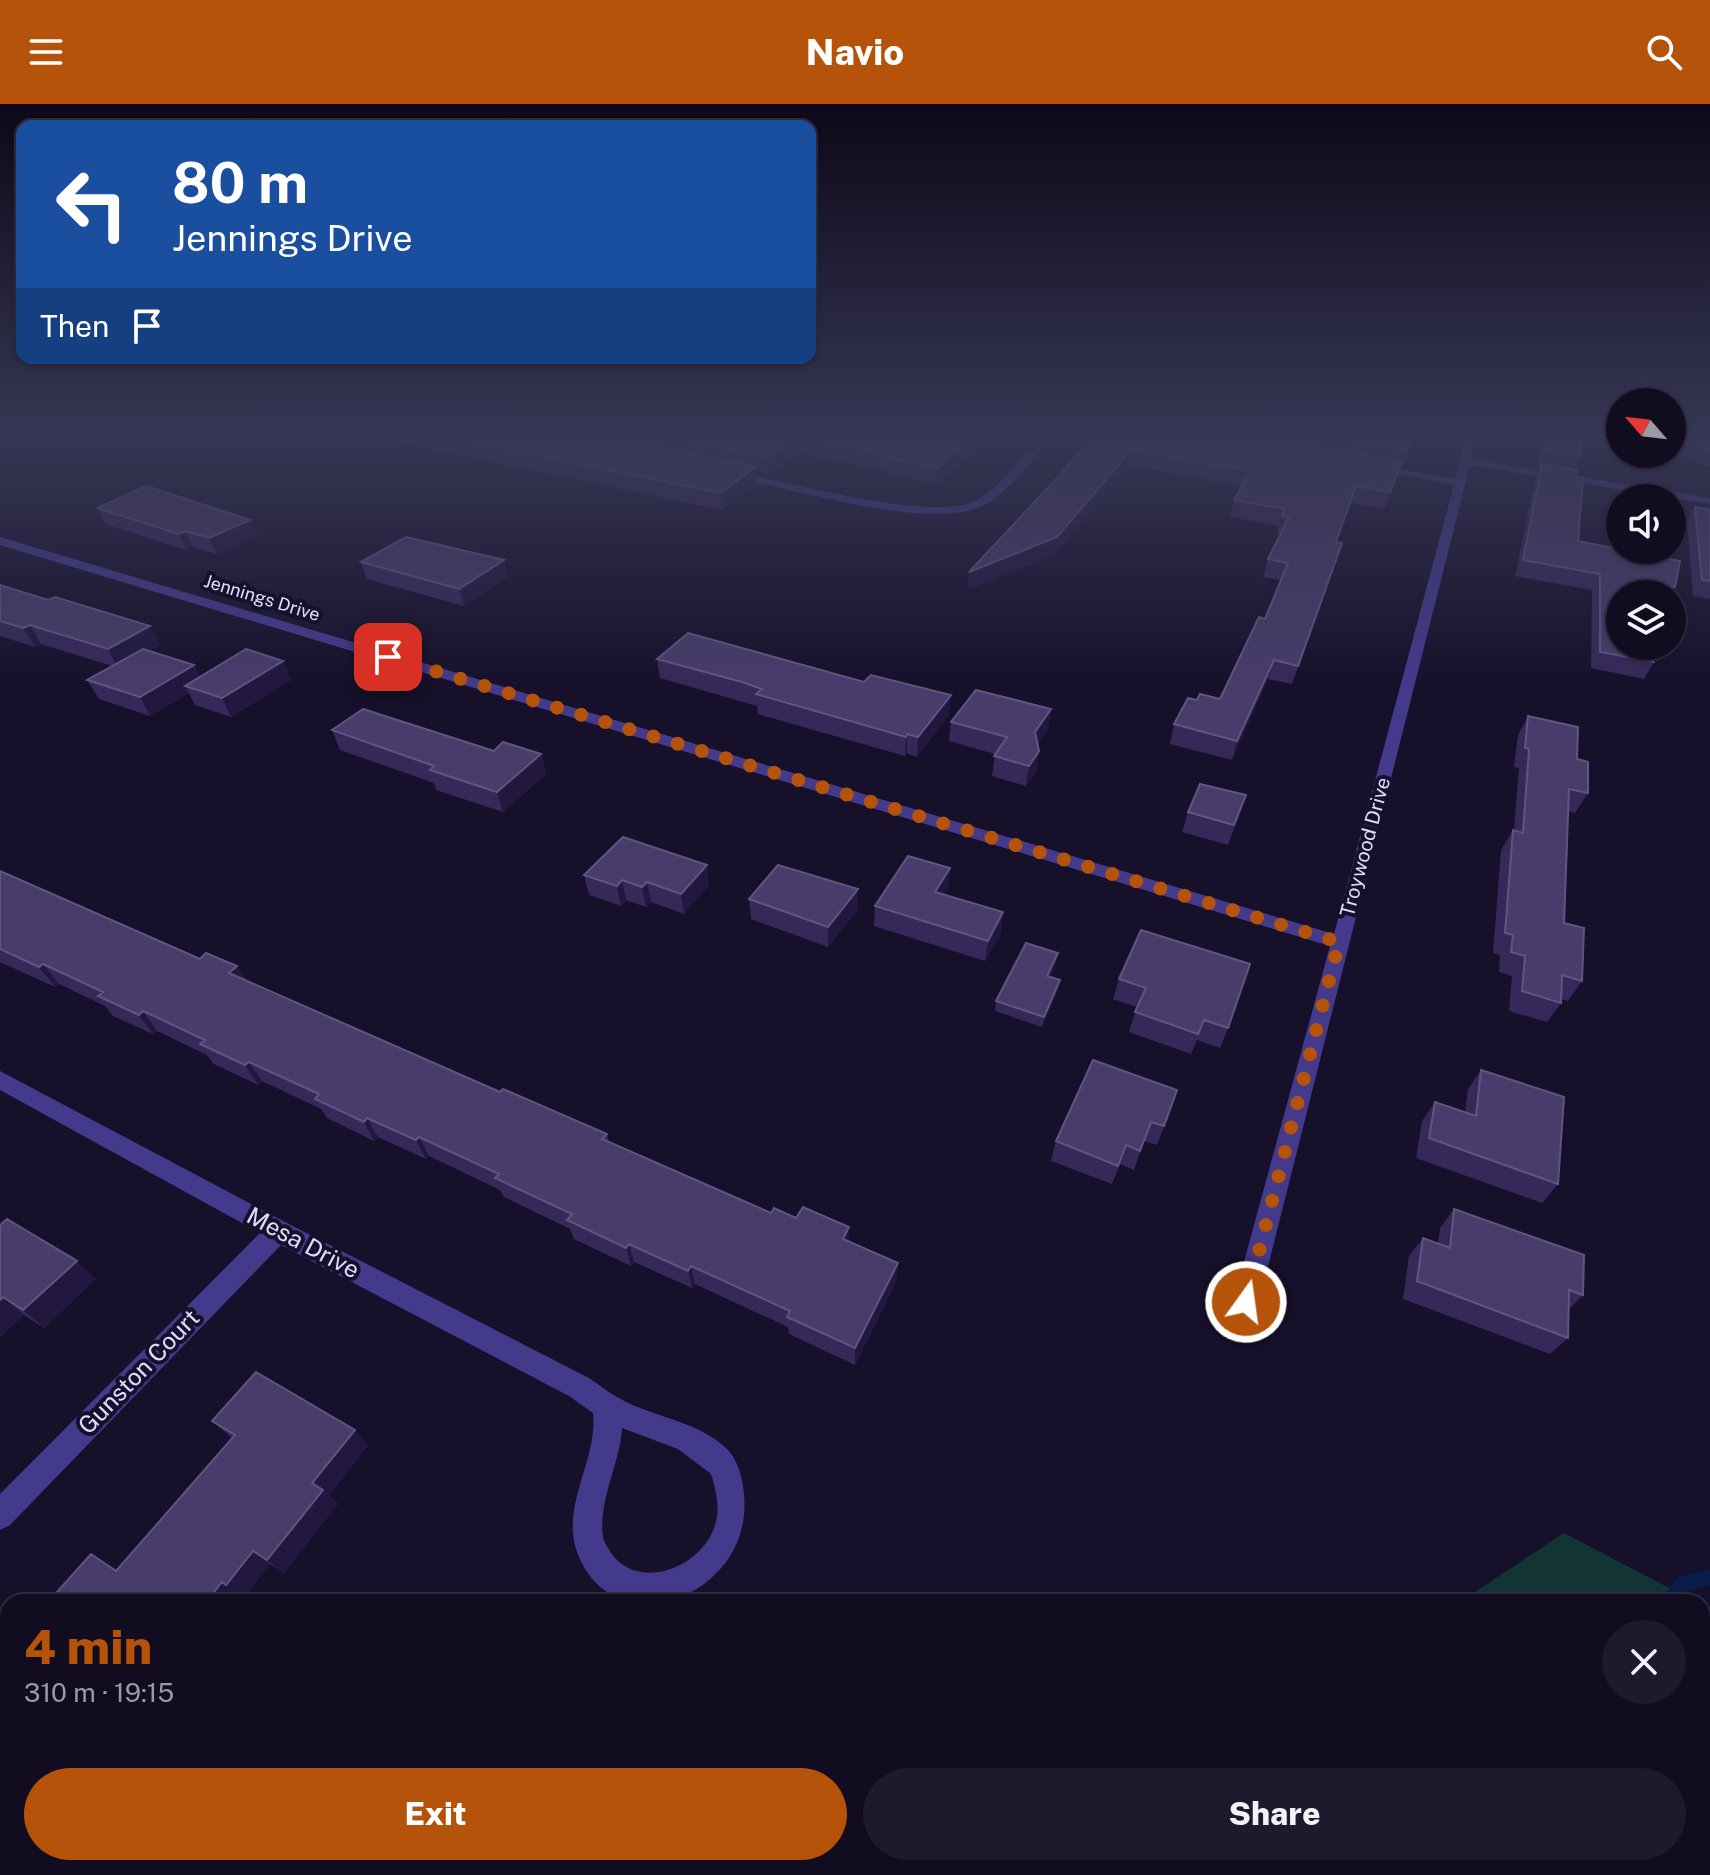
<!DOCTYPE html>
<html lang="en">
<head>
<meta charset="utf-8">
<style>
  :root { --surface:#110c20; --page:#1e1a2d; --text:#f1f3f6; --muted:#9c9ba5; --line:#302c3e; --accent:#b45309 }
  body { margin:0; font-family:"Public Sans",sans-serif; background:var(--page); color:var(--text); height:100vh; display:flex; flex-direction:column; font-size:30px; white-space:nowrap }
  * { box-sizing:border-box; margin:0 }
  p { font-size:26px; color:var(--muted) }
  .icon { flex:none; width:44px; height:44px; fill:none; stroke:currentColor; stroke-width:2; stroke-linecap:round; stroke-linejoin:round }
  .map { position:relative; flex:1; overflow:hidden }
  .drawer { position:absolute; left:0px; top:1490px; width:1710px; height:282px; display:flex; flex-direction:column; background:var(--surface); border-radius:24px 24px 0 0; box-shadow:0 2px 6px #0004,0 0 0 2px var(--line) }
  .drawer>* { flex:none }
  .guide { position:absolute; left:16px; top:16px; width:800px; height:244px; border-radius:16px; box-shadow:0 2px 6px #0004,0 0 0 2px var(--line); background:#1a4fa0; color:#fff; overflow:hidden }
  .needle { width:52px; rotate:298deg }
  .buttons { position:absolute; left:1606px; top:284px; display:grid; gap:16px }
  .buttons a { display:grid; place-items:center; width:80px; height:80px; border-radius:50%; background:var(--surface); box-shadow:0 2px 6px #0004,0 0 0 2px var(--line); font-size:40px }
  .pin { position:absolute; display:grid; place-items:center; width:68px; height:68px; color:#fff; margin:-34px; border-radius:16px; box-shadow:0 4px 12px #0006 }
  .me { position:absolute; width:88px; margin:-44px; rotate:14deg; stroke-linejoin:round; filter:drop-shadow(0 0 6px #0008) }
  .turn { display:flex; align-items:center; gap:28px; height:168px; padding:0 24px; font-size:36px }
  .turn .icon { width:104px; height:104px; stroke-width:2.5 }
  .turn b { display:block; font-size:56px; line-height:68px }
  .then { display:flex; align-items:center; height:76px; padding:0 24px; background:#0003; gap:16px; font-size:30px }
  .round { display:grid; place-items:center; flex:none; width:84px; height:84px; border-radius:42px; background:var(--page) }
  .summary { display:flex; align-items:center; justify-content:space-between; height:136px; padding:0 24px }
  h1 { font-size:48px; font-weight:800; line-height:60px; color:var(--accent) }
  .button { display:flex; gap:16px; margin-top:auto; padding:16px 24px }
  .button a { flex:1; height:92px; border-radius:48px; background:var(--accent); color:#fff; font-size:32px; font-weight:800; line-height:92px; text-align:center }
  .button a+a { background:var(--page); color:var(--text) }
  header { display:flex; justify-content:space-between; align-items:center; height:104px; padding:0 24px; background:var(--accent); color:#fff; font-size:36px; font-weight:800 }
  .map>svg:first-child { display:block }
  .green { fill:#133435 }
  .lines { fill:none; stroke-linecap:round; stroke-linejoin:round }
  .stream { fill:#091d4b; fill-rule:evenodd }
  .minor { fill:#433a8b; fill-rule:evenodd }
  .wall { fill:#362959 }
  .shaded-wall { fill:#22173f }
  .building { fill:#483c6a; stroke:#605582; stroke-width:2 }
  .route { stroke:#b45309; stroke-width:14; stroke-dasharray:0 25.2 }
  .labels { text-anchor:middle; stroke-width:8; stroke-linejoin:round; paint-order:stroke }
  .far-street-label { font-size:18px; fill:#e1daff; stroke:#17102b }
  .street-label { font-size:20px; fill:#e1daff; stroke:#17102b }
  .near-street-label { font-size:24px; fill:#e1daff; stroke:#17102b }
</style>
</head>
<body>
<header><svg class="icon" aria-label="menu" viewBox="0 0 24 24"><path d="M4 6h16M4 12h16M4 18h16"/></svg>Navio<svg class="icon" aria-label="search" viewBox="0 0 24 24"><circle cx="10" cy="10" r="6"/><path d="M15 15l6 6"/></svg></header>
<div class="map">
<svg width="1710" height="1771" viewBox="0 0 1710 1771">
  <rect width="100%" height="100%" fill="#17102b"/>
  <path class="green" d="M1564,1429l132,69h-236z
    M1702,1501l8,4v105l-8,5z
    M144,1764h523l19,7h-542z
    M1062,1764h412l-11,7h-412z"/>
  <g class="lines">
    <path class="stream" d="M1710,1465v16l-20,5 -10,12h-30l2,-6 16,-5 11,-14z
      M1248,1764h24l-3,7h-24z"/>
    <path class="minor" d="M1039,333h11c-18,23 -41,56 -68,69 -45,22 -156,-8 -205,-19 -16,-4 -39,-5 -53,-14l6,-3c50,11 200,51 243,32 27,-13 47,-44 66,-65z
      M1466,333h10l-5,22 239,39v6l-240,-39 -211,837 -4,8 -9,4 -9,-4 -4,-8 97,-356 -1330,-401v-8l1334,397 120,-449 -87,-17 5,-3 83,14z
      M0,967l287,152 302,155c14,10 29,21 46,28 31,13 68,19 93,44 10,10 15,30 16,45 10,103 -135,155 -168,54 -14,-45 22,-91 17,-136l-24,-17 -288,-151 -271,280 -10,5v-36l260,-261 -260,-143zM622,1324l56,21 33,25c4,13 8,29 6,42 -6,48 -76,79 -106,37 -3,-6 -7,-10 -8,-16 -5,-37 17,-73 19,-109z"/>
  </g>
  <path class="wall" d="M398,333h589l-50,47 -50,-10v-4l-90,-17 -27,21 -14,-3 1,13 -35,26 -323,-68z
    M1092,333h321l-29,72 -34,-6 -13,39 5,1 -50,141 -24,-5 -36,81 -62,-16 4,-20 23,-24 23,-1 45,-80 16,-39 -18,-3 5,-18 13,-25 -4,-1 2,-7 -49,-9 4,-17 8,-14 -113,-20 -75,89 -87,35z
    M1530,333h52l-2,19 -7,13 3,8 2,64 97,46 -4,7h-51l34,68 -10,17 -53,-11 1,-78 -77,-14 20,-97 5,-12h-3l4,-26 -11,-2z
    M1672,333h38v29l-13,-2 -1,-5 -29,-5h5z
    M1695,403l15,3v89l-17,-3 -6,-74z
    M97,404l153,12 7,16 -41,18 -23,-7 -7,3 -81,-26z
    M361,458l147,15 -44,29 -97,-27z
    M0,481l48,15 102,26 10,19 -11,6 51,26 83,-16 8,19 -60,37 -36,-12 -6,-12 -39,23 -51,-17 -12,-19 25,-14 -71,-22 -6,3 -35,-11z
    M657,555l292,56 -32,42 -10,-4 -2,3 -147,-42 -1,-8 -97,-28z
    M1051,605l-3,20 -10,15 -1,26 -11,16 -34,-10 3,-22 -46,-13 2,-19z
    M1528,612l49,43 11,34 -13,20 -7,-2 -4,112 18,58 -14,20 -7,-2v4l-14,19 -38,-11 3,-35 -13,-4 1,-17 -7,-2 8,-103 12,-20h1l5,-62 -5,-1 4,-32z
    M332,626l162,21 47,3 5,20 -43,38 -67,-22 -2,-7 -94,-33z
    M1188,708l51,3 -11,30 -46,-13z
    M950,764l-2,20 -4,6 57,38 -16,29 -111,-35 1,-20z
    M0,767l200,88 37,7 9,14 254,112 107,42 2,8 162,71 78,14v15l48,38 -42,85 -66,-31 -1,-7 -93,-43 -3,4 -58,-26 -3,4 -57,-27 -4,-10 -66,-32 -4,-7 -71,-34 -3,3 -48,-22 -4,4 -47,-23 -6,-9 -59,-28 -4,4 -44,-21 -7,-9 -50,-24 -4,3 -40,-18 -8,-10 -46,-22 -4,3 -55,-25z
    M584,771l125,10 -25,29 -33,-12 -5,5 -20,-7 -5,6 -32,-11z
    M749,795l109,10 -30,38 -77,-28z
    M1141,826l87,98 -8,20 -23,-8 -6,14 -62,-22 8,-25 -24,-8 6,-20z
    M1056,859l-6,14 10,3 -2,10 -16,37 -47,-16 1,-10z
    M1481,966l77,114 -16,19 -126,-45 6,-37 13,-19 30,10 3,-23z
    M1177,986l-20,55 -13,-4 -10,29 -14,-6 -8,20 -61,-23 5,-20z
    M1454,1105l129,86 -14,14 -1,29 -18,16 -147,-55 6,-43 14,-18 15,5 2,-15z
    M0,1121l96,54 -52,49 -20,-13 -24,22z
    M212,1317l143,9 13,15 -39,51 9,8 -54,69 -14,-9 -26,33 -3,-3 -6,8h-187l69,-33 115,-131z"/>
  <path class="shaded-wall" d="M796,333l1,16 -27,21 -1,-17z
    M971,333h16l-50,47 1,-16z
    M1132,345l-3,17 -75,89 -87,35 2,-18z
    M756,363l1,17 -35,26 -2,-17z
    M250,416l7,16 -41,18 -7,-16z
    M185,427l8,16 -7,3 -7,-16z
    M504,456l4,17 -44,29 -5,-17z
    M30,521l11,19 -6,3 -12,-19z
    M150,522l10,19 -42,23 -10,-19z
    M1274,556l-6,19 -36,81 5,-19z
    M283,557l8,19 -60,37 -9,-19z
    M194,561l10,19 -19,2 4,7 -39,23 -10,-19z
    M951,591l-2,20 -32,42 1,-20z
    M1051,605l-3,20 -15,23 2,-20z
    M907,630v19l-2,3 1,-19z
    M1039,647l-2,19 -11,16 3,-20z
    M541,650l5,20 -43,38 -6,-20z
    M707,761l2,20 -25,29 -3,-20z
    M950,764l-2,20 -15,24 2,-20z
    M622,776l4,20 -5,6 -4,-20z
    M647,778l4,20 -5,5 -4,-20z
    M858,785v20l-30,38v-20z
    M1003,808l-2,20 -16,29 3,-20z
    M1058,849l-2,10 -11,23 2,-10z
    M43,860l16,20 -4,3 -16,-20z
    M237,862l12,20 -20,-13z
    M1060,876l-2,10 -16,37 2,-10z
    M143,907l14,20 -4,3 -14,-19z
    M249,958l13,19 -4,4 -13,-20z
    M367,1014l11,19 -4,4 -10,-19z
    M419,1033l10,19 -3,3 -10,-19z
    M849,1123v18l-6,-6z
    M629,1140l5,18 -3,4 -5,-18z
    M77,1157l19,18 -52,49 -21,-18z
    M898,1159l-1,17 -42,85v-17z
    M691,1162l4,18 -3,4 -4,-17z
    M3,1193l21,18 -24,22v-37z
    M355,1326l13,15 -39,51 9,8 -54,69 -17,-13 45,-77z
    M253,1447l17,13 -26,33 -3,-3 -6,8h-29l16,-20z
    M91,1450l22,13 24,17 -21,-13z
    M0,1763l10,8h-10z"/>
  <path class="building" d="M449,333h158l149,30 -36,26z
    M663,333h308l-33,31 -51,-10 4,-4 -95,-17 -27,20z
    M1092,333h167l143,25 -12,30 -34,-6 -20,56 6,1 -44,123 -24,-6 -37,81 -63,-17 14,-26 9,2 3,-6 20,5 39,-82 6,2 23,-56 -20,-4 21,-42 -7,-1 3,-7 -51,-9 16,-29 -118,-22 -75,88 -88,35 87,-93z
    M1322,333h91l-6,14z
    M1546,333h36l-2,19 -36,-6z
    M1672,333h38v14l-6,-1v-5l-32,-5z
    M1542,360l35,6 -1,7 7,1 -5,63 102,20 -5,26 -19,-3v10h-36v52h33l1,16 -54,-10v-78l-77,-14z
    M146,382l104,34 -41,18 -24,-7 -6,3 -82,-26z
    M1695,403l15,3v71l-8,-1z
    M406,433l98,23 -45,29 -98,-27z
    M0,481l48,15 7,-3 95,29 -42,23 -78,-24 -7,3 -23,-7z
    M688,529l176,49 7,-7 80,20 -33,42 -11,-3 -1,3 -150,-43 6,-5 -20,-7 -85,-23z
    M143,545l51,16 -54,32 -53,-17z
    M246,545l37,12 -61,37 -37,-12z
    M976,586l75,19 -16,23 4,19 -10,15 -35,-10 13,-19 -56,-15z
    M363,605l131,42 9,-9 38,12 -44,38 -67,-22 4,-4 -102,-36z
    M1528,612l50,11 -1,32 11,3v31l-19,-4 -5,134 20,5 -2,53 -20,-6 -1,28 -39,-12 3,-35 -14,-4 2,-17 -8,-2 8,-103 10,3 6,-84 -4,-1z
    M1200,680l46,11 -12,30 -46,-13z
    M623,733l84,28 -26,29 -34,-12 -5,5 -20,-7 -5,6 -33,-11z
    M908,752l42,12 -15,24 68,20 -15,29 -113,-35z
    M778,761l80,24 -30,38 -79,-28z
    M0,767l200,88 6,-6 31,13 -8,7 271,119 3,-3 104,45 -5,5 169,74 3,-5 22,10 7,-11 46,20 -6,12 55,24 -43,85 -68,-31 3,-6 -99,-45 -3,5 -59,-27 -3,4 -59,-28 5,-6 -77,-36 4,-4 -80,-37 -3,3 -49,-22 -3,4 -49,-23 4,-5 -70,-32 -4,3 -45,-21 5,-4 -62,-29 -4,4 -41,-19 5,-4 -60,-28 -4,3 -39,-18z
    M1141,826l109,34 -22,64 -24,-8 -6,14 -63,-22 11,-24 -27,-9z
    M1026,839l32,10 -11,23 13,4 -16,37 -48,-16z
    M1093,956l84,30 -13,36 -13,-4 -11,29 -14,-6 -8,21 -62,-25z
    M1481,966l83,27 -6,87 -129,-46 6,-36 41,14z
    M1454,1105l130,46 -1,40 -14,-5 -1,48 -151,-57 6,-43 27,10z
    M7,1115l70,42 -54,49 -20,-13 -3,3v-75z
    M256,1268l99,58 -43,53 11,7 -56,70 -14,-9 -27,34 -4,-3 -16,20h-158l43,-48 25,17 119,-136 -23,-14z
    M8,1553v134l-8,-7v-118z"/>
  <linearGradient id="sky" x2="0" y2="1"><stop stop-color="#0d0918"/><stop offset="0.57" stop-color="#363755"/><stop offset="1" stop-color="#363755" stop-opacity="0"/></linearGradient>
  <rect width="1710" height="581" fill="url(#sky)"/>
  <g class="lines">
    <path class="route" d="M388,553l951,285 -93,360"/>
  </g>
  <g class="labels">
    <g class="far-street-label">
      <text transform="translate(262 494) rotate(17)" y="6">Jennings Drive</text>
    </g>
    <g class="street-label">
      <text transform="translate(1365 743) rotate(-75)" y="7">Troywood Drive</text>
    </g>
    <g class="near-street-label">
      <text transform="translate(303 1139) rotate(28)" y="8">Mesa Drive</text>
      <text transform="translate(139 1268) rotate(-46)" y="8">Gunston Court</text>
    </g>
  </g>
</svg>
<div class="buttons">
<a><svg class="needle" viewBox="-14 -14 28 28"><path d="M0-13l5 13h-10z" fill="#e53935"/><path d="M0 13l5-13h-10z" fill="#9c9ba5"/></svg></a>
<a><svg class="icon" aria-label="sound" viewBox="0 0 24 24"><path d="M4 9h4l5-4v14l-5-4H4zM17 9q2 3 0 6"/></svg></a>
<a><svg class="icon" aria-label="layers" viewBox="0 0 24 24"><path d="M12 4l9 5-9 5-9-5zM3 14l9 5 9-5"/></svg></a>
</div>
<div class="pin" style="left:388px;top:553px;background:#d93025"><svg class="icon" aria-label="arrive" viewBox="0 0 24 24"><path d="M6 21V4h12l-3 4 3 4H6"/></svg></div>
<svg class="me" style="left:1246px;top:1198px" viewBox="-20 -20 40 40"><circle r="17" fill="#b45309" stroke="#fff" stroke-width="3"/><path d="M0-11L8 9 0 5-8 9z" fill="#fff"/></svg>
<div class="guide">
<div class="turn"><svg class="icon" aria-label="left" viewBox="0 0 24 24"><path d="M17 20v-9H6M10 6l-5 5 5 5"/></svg><div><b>80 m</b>Jennings Drive</div></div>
<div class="then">Then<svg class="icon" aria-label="arrive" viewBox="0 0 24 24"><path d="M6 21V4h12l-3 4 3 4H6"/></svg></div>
</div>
<section class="drawer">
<div class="summary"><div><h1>4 min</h1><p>310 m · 19:15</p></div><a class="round"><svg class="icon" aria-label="close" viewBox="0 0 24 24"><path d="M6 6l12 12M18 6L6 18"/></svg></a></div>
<div class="button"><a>Exit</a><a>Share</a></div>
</section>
</div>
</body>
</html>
